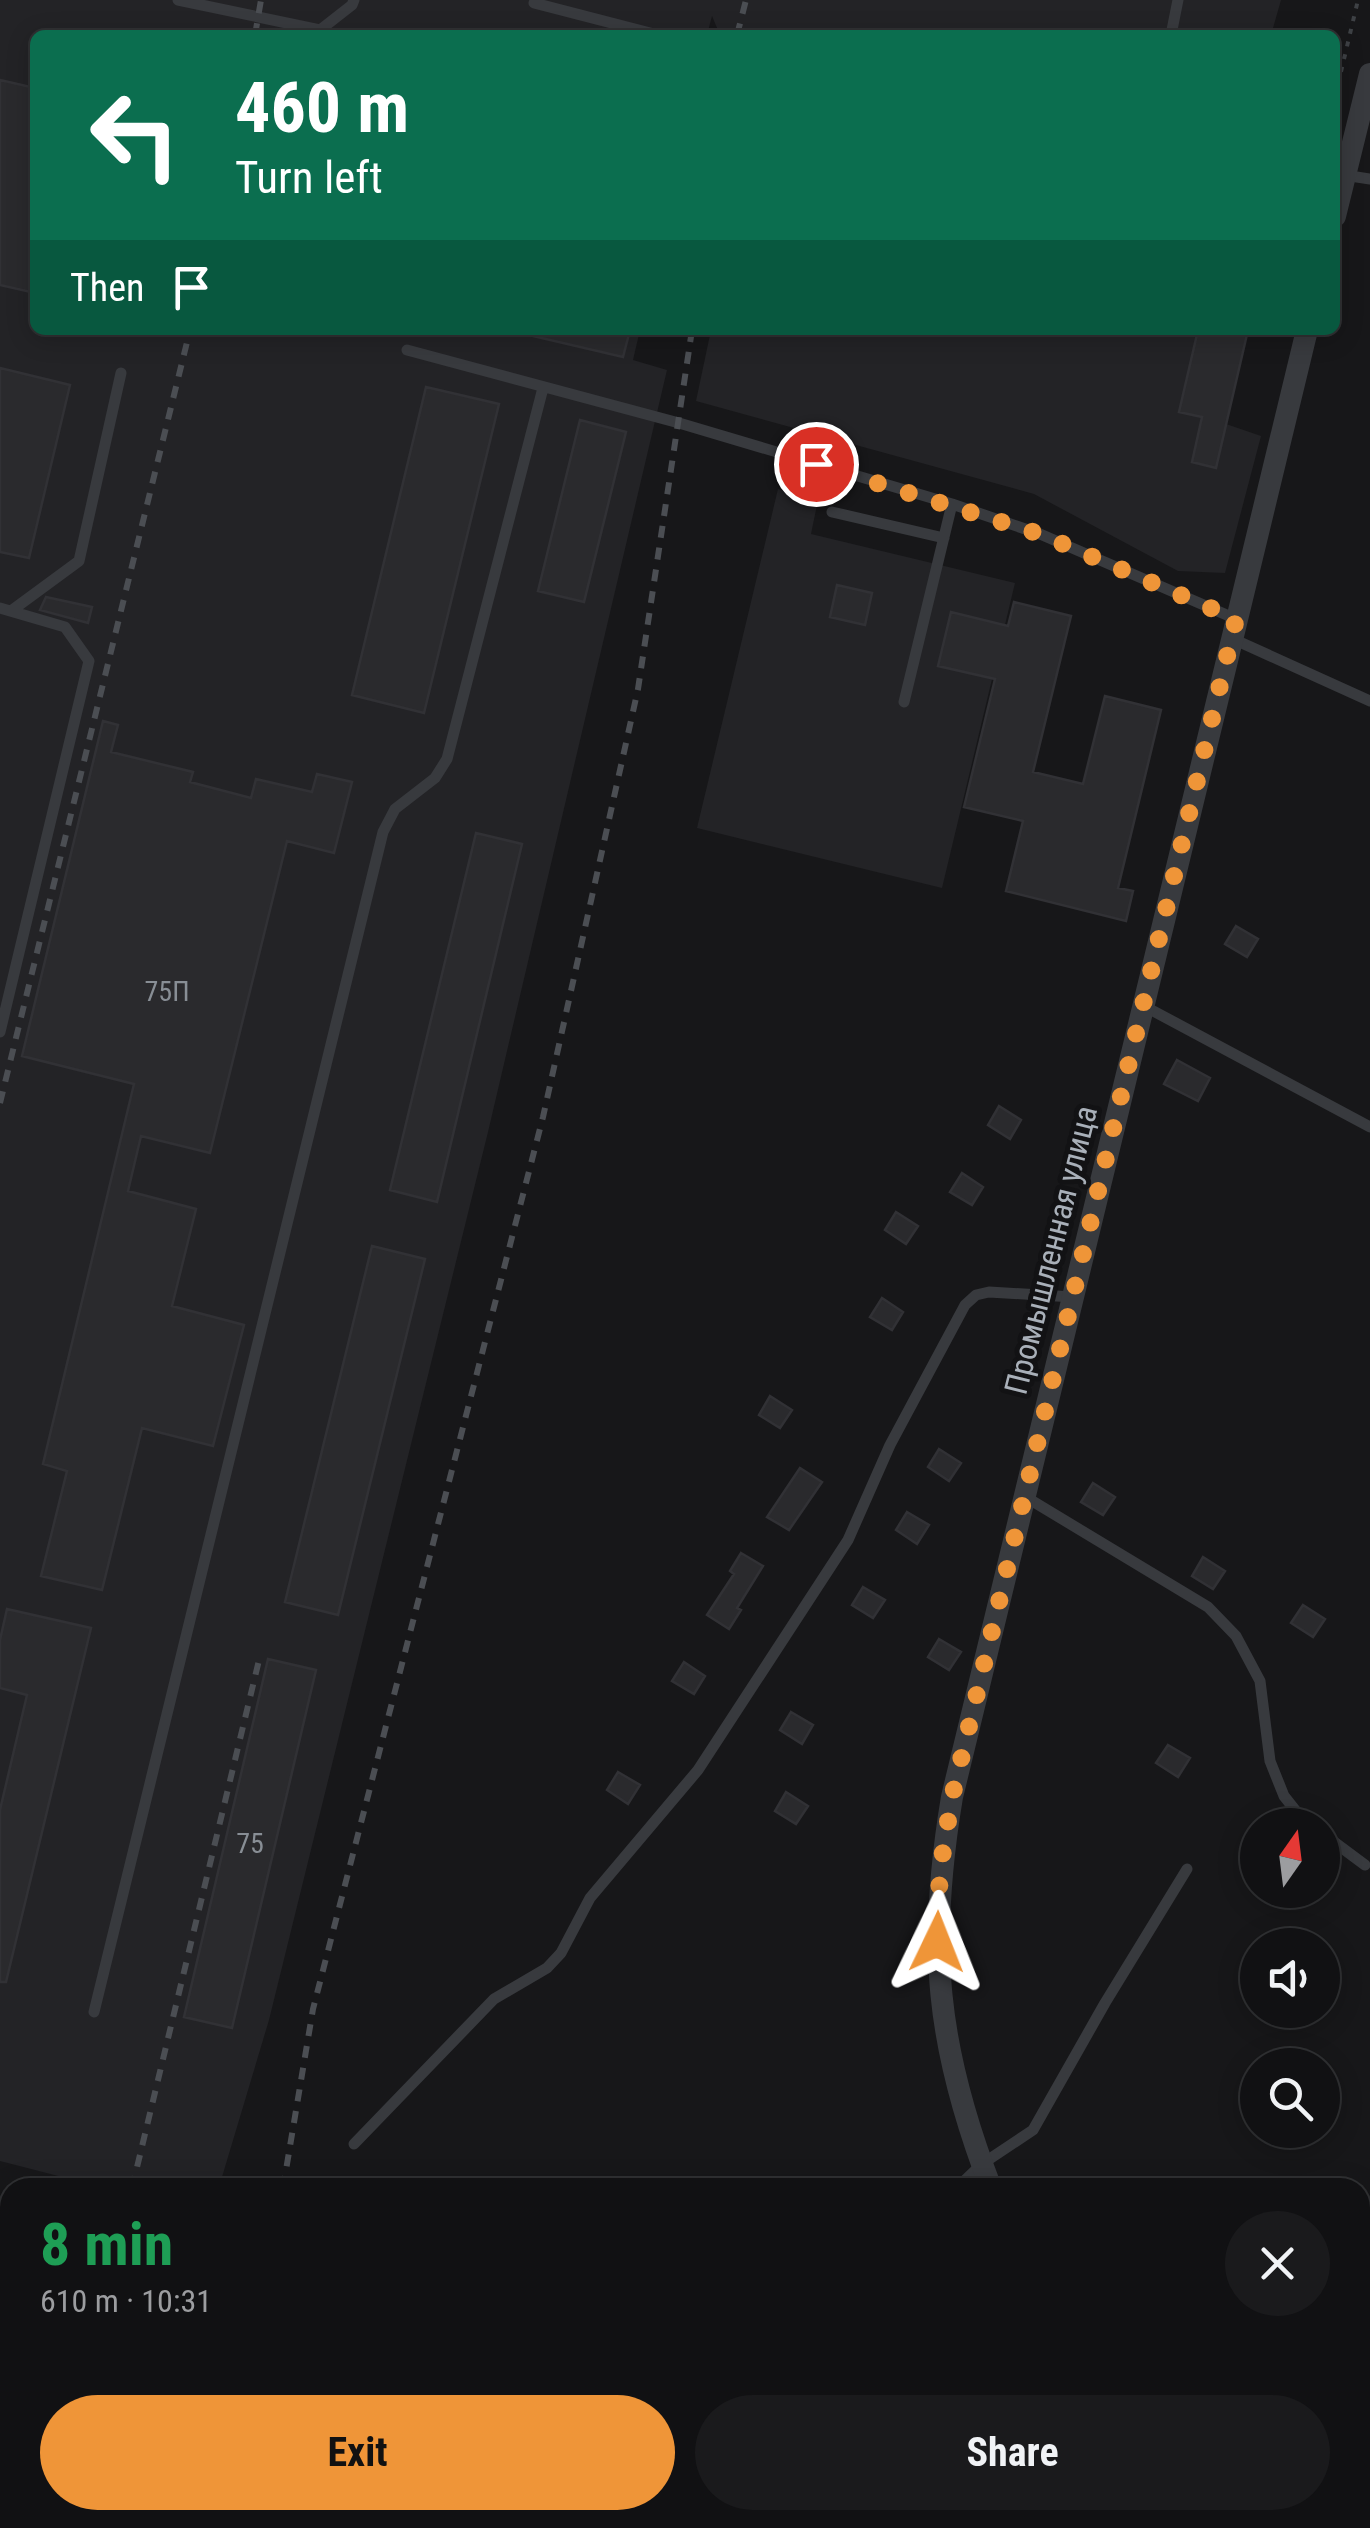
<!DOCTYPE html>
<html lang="en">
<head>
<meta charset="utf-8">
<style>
  :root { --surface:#111113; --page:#1a1a1c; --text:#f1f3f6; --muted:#9c9da0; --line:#303133; --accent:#ef9538 }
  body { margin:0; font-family:"Roboto Condensed",sans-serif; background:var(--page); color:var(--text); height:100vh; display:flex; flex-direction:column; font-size:38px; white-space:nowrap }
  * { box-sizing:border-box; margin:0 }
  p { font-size:32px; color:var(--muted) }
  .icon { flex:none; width:55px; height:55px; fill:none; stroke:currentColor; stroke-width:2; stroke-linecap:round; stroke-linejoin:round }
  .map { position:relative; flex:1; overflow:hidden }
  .side { position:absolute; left:0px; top:2178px; width:1370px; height:352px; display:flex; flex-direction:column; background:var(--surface); border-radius:30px 30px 0 0; box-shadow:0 5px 25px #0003,0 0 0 2px var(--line) }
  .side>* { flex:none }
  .hud { position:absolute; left:30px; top:30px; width:1310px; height:305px; border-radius:15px; box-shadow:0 5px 25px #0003,0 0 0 2px var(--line); background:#0b6e4f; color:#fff; overflow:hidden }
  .needle { width:65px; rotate:14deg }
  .fabs { position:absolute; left:1240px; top:1808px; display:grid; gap:20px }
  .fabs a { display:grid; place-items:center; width:100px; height:100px; border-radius:50%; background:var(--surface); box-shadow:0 5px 25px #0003,0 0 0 2px var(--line); font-size:50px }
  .pin { position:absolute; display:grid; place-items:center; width:85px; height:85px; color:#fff; margin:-42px; border:5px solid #fff; border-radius:50%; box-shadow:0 2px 10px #0007 }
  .me { position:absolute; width:110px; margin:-55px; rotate:2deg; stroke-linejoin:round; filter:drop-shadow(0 0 8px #0008) }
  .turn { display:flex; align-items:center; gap:35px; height:210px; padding:0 40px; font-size:45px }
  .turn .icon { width:130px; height:130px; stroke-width:2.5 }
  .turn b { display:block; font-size:70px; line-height:85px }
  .then { display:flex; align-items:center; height:95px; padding:0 40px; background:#0003; gap:20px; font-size:38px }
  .round { display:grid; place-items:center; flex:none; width:105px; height:105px; border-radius:52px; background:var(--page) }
  .headline { display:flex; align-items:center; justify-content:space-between; height:170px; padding:0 40px }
  h1 { font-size:60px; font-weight:700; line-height:75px; color:#1e9e55 }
  .primary-button { display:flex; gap:20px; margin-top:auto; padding:20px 40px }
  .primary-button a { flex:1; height:115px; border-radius:60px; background:var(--accent); color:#111; font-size:40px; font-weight:700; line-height:115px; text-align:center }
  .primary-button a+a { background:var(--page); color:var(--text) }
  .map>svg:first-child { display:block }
  .built { fill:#232326 }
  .building { fill:#2a2a2d; stroke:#313135; stroke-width:2.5 }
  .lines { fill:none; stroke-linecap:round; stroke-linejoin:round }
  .path { stroke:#3e4145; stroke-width:4; stroke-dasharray:5 8; stroke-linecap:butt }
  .lane { stroke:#383a3e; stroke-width:11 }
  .street { stroke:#383a3e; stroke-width:22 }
  .rail { stroke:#4b4e53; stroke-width:6; stroke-dasharray:12 10; stroke-linecap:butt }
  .route { stroke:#ef9538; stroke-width:18; stroke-dasharray:0 32.4 }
  .labels { text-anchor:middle; stroke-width:10; stroke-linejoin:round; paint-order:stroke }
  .number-label { font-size:28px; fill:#888e95 }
  .street-label { font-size:32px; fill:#a9b0b9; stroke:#121214 }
</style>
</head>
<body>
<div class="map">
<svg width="1370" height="2528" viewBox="0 0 1370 2528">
  <rect width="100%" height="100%" fill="#171719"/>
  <path class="built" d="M0,0h1281l-10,35h-551l-8,-19 -5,19h-672v295h605l-7,30 34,10 -179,762 -219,888 -50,167h-118l-101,-26z
    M711,330h537l-22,94 35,12 -36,137 -47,-2 -144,-77 -338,-93z
    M778,489l40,11 -7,34 204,49 -73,305 -245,-60z
    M1370,2241v287h-147l-3,-8h140v-275z"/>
  <path class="building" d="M0,80l35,8v205l-35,-8z
    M533,330h97l-7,27 -90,-21z
    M1198,330h50l-32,138 -24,-6 10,-45 -23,-5z
    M0,368l70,17 -41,173 -29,-6z
    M426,387l73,17 -75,309 -72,-18z
    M580,420l46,12 -42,170 -46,-11z
    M837,585l35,8 -7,32 -35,-8z
    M46,597l46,10 -4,16 -48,-13z
    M1014,602l57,14 -38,156 50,12 22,-88 56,14 -43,178 15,3 -7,30 -120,-30 17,-70 -59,-14 31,-128 -57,-13 13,-54 57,14z
    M103,721l15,4 -7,27 82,20 -3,10 61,16 5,-19 56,13 5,-18 35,8 -18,71 -47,-12 -77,312 -69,-17 -13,55 68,18 -24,97 72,19 -31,121 -71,-18 -40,162 -61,-14 26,-105 -24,-7 91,-380 -112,-28z
    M476,833l46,11 -85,358 -47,-12z
    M1236,926l22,13 -11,18 -22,-13z
    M1177,1060l33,18 -12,23 -34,-17z
    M999,1106l22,14 -11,19 -22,-14z
    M962,1173l21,14 -11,18 -22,-13z
    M896,1212l22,14 -12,18 -21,-14z
    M372,1246l53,13 -87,356 -53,-13z
    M882,1298l21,14 -11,18 -22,-13z
    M770,1396l22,14 -12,18 -21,-13z
    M939,1449l22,14 -12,18 -21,-14z
    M800,1468l22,14 -33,48 -22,-13z
    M1093,1483l22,14 -12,18 -22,-13z
    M907,1512l22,13 -12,19 -21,-14z
    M741,1553l22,13 -26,42 4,2 -12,19 -22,-14 27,-41 -4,-3z
    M1203,1557l22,14 -12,18 -21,-13z
    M863,1587l22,13 -12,18 -21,-13z
    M1303,1605l22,14 -12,18 -22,-14z
    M7,1609l84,19 -85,354h-6v-172l27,-115 -27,-7v-48z
    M939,1639l22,13 -12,18 -21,-13z
    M268,1659l48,11 -84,358 -48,-11z
    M684,1662l21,14 -11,18 -22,-13z
    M791,1712l22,13 -11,19 -22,-14z
    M1168,1745l22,13 -12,19 -22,-14z
    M618,1772l22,13 -12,19 -21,-14z
    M786,1792l22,14 -12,18 -21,-13z"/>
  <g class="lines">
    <path class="path" d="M1335,97l23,-97"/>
    <path class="lane" d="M178,0l142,30 32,-25 2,-5
      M534,3l124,32
      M1171,35l7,-35
      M1344,175l26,4
      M407,350l272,73 273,81 88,30 196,85
      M832,512l112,26
      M0,608l65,19 24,34 -89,371
      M11,611l68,-50 42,-188
      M1233,639l137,62
      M904,702l48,-198
      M1144,1006l226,121
      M1024,1496l184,111 28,29 24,45 10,80 14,35 15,19 13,10
      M1322,1833l43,32
      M94,2012l289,-1180 12,-23 40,-31 12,-19 96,-371
      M354,2144l140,-145 53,-31 14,-15 29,-55 108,-128 150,-230 42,-95 75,-140 11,-10 13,-3 84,5
      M957,2188l25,-24 51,-34 72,-127 82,-134
      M1360,2472l10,-4
      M344,2520l2,8
      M87,2528l7,-8
      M721,2528l6,-8
      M1217,2528l20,-8"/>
    <path class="street" d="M1335,216l35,-142
      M991,2188c-55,-142 -64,-242 -39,-391l355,-1467
      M1121,2520l3,8"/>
    <path class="rail" d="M255,35l6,-35
      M737,35l9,-35
      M0,1103l190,-773
      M132,2188l128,-532
      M283,2188l30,-179 230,-892 95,-428 54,-359
      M1360,2325l10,-4
      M0,2417l10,-11
      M107,2528l8,-8"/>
  </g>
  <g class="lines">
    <path class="route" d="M816,464l224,70 196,85 -284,1178 -12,73 -3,72"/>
  </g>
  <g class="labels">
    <g class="number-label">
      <text x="167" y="1001">75П</text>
      <text x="250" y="1853">75</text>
    </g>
    <g class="street-label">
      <text transform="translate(1051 1250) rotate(-76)" y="11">Промышленная улица</text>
    </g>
  </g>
</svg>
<div class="fabs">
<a><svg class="needle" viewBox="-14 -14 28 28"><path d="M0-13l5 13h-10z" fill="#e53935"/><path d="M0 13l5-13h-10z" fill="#9c9da0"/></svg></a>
<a><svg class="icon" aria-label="sound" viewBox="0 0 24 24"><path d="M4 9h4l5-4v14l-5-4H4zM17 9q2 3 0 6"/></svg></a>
<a><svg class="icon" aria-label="search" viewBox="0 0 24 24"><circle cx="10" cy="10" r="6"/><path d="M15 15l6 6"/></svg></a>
</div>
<div class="pin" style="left:816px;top:464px;background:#d93025"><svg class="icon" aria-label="arrive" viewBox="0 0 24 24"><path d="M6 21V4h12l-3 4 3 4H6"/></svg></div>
<svg class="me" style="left:937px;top:1942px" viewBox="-20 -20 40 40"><path d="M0-17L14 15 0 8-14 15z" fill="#ef9538" stroke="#fff" stroke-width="4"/></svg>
<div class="hud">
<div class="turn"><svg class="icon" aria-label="left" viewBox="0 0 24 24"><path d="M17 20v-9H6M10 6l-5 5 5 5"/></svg><div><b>460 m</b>Turn left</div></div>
<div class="then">Then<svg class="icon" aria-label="arrive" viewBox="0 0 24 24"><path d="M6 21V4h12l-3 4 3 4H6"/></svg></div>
</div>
<section class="side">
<div class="headline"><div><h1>8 min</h1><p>610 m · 10:31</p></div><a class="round"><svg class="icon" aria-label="close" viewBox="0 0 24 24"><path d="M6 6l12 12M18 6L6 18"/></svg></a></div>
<div class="primary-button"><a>Exit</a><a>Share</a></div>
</section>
</div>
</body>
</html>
